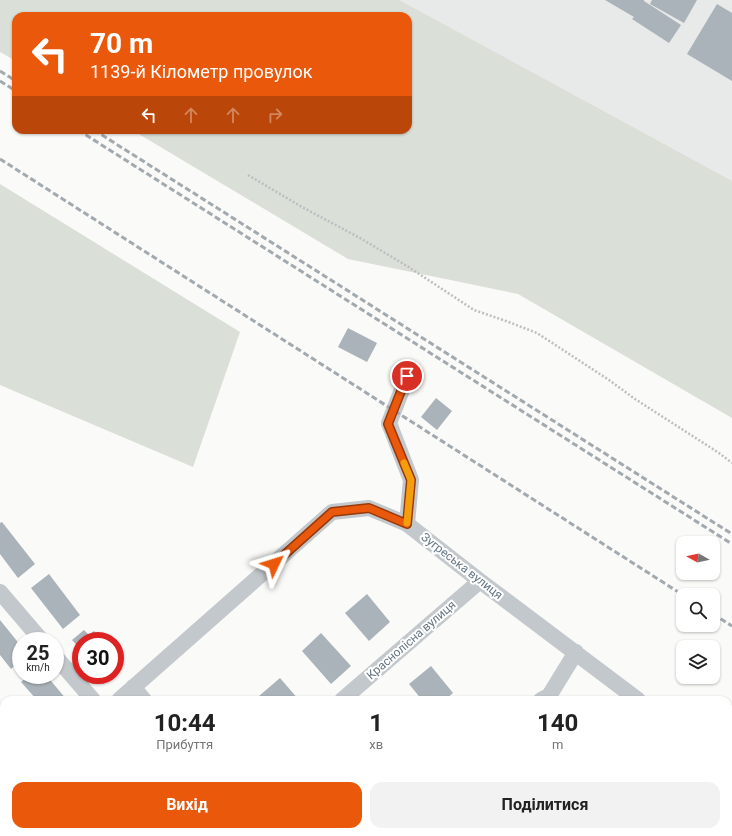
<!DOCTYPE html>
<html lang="uk">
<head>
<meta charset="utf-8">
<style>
  :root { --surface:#fff; --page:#f2f2f2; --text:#222; --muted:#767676; --accent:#ea580c }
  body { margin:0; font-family:Roboto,sans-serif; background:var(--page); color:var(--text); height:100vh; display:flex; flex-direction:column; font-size:15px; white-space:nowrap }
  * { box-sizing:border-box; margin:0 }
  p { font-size:13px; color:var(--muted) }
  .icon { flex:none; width:22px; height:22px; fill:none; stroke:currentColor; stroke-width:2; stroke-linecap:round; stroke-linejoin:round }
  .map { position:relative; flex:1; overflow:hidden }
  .panel { position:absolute; left:0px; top:696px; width:732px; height:140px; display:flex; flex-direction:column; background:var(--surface); border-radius:12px 12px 0 0; box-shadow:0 1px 3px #0004 }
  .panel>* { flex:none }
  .guide { position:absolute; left:12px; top:12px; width:400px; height:122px; border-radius:12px; box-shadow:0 1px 3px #0004; background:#ea580c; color:#fff; overflow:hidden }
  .needle { width:26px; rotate:278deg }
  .fabs { position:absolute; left:676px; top:536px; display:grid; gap:8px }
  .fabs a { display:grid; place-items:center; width:44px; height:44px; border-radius:8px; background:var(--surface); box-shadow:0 1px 3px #0004; font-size:20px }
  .speed { position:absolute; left:12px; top:632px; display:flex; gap:8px; font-size:20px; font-weight:700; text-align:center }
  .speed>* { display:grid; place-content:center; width:52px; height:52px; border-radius:50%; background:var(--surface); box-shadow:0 1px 3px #0004; line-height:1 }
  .speed small { font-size:10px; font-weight:400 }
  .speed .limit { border:6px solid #d22; background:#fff; color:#111 }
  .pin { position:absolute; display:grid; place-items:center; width:34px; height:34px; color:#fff; margin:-17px; border:2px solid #fff; border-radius:50%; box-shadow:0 1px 4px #0007 }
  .me { position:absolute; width:44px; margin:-22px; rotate:49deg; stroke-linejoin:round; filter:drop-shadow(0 0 3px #0008) }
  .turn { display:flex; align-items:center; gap:14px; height:84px; padding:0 12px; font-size:18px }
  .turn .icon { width:52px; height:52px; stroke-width:2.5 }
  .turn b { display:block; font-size:28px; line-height:34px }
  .lanes { display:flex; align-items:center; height:38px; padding:0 12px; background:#0003; justify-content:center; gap:20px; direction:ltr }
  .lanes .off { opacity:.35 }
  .eta { display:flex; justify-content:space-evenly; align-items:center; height:68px; text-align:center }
  .eta b { font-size:24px; font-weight:700; line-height:28px }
  .button { display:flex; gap:8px; margin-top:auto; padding:8px 12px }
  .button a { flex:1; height:46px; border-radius:12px; background:var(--accent); color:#fff; font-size:16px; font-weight:700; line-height:46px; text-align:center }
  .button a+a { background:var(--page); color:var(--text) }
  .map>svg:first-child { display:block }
  .built { fill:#e8e9e9 }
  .green { fill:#dadfd7 }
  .building { fill:#aab3b9 }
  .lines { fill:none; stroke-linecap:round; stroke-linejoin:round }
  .path { stroke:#bbbfc2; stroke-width:2.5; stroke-dasharray:2 2; stroke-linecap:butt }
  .street { stroke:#c3c8cc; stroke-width:16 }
  .secondary { stroke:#d6dbdf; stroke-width:22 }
  .rail { stroke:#a2aab0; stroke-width:3; stroke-dasharray:6 3; stroke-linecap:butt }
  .route-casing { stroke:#983908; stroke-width:10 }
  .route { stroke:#ea580c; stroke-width:7 }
  .slow { stroke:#f59e0b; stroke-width:7 }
  .labels { text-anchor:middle; stroke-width:4; stroke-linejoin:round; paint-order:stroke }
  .street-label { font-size:12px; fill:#657683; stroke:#fff }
</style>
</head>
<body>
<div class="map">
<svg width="732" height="836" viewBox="0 0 732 836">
  <rect width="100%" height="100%" fill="#fafaf8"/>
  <path class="built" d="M384,0h348v219z"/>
  <path class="green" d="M0,0h399l333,181v237l-214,-124 -170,-35 -216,-129h276v-114h-392v45l-16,-9z
    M0,184l240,148 -47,135 -193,-82z"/>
  <path class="building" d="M605,0h39v1l37,24 -12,18 -37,-24 2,-2z
    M652,0h45l-13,23 -34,-19z
    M717,4l15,9v68l-45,-27z
    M348,328l29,15 -10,19 -29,-15z
    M436,398l16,13 -15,19 -16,-13z
    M2,522l33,42 -17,14 -18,-24v-31z
    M49,574l31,41 -17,14 -32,-41z
    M367,594l23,28 -21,19 -24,-28z
    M0,620l21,26v14l-10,9 -11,-14z
    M84,630l5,5 5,-4 9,10h-22v9l-9,-10z
    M321,633l30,33 -20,18 -29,-33z
    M115,655l8,10 -8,7z
    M431,666l22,27 -8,7h-23l-13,-16z
    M29,675h17l21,25h-30l-16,-18z
    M102,675h9l-5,5z
    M280,678l19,22h-36l-4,-4z
    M90,832l3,4h-8z
    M396,832h12l-4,4h-4z
    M448,832h18l3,4h-25z
    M510,832h60l-5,4h-52z"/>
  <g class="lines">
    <path class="path" d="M248,175l54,32 58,31 47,28 67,44 32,11 31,12 72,47 26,19 84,54 13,10"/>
    <path class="street" d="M407,377l-18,46 22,57 -4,44
      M0,592l42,49
      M55,656l38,44
      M133,687l11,13
      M119,700l213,-188 37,-4 38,16 73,57 158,119
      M342,700l138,-119
      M541,700l8,-4 27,-44
      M0,804l4,-3
      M259,832l3,4
      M366,836l5,-4"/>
    <path class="secondary" d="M728,737l4,-6
      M728,803l4,3
      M615,836l4,-4"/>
    <path class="rail" d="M0,71l16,10
      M0,81l16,10
      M78,130l654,414
      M94,130l638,404
      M0,159l683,436
      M713,614l19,12"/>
  </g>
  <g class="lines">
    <defs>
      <path id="route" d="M274,564l58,-52 37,-4 38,16 4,-44 -23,-56 19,-48"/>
    </defs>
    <use href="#route" class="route-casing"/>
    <use href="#route" class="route"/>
    <path class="slow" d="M404,463l7,17 -4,43"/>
  </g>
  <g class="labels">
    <g class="street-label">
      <text transform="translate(462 566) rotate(38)" y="4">Зугреська вулиця</text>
      <text transform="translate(411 640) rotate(-41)" y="4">Краснолісна вулиця</text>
    </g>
  </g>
</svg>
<div class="fabs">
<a><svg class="needle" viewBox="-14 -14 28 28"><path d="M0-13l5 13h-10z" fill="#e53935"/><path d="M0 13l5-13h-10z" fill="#767676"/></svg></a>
<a><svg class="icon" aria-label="search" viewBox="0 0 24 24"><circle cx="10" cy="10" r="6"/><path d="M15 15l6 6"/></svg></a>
<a><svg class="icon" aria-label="layers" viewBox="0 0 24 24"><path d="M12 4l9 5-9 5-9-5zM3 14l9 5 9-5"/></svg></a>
</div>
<div class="speed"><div>25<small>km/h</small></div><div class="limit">30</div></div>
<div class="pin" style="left:407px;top:376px;background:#d93025"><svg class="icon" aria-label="arrive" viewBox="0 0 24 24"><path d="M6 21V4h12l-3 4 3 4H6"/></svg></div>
<svg class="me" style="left:274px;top:564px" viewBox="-20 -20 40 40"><path d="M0-17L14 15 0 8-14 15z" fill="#ea580c" stroke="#fff" stroke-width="4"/></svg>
<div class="guide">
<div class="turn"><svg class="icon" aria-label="left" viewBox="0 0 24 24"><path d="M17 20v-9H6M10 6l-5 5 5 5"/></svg><div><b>70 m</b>1139-й Кілометр провулок</div></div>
<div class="lanes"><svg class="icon" aria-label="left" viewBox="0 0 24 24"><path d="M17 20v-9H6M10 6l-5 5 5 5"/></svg><svg class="icon off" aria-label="ahead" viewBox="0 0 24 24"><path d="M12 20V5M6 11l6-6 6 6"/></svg><svg class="icon off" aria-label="ahead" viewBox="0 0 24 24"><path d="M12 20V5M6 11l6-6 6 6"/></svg><svg class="icon off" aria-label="right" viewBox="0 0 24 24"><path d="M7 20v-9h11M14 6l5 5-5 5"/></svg></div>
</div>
<section class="panel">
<div class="eta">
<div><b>10:44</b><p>Прибуття</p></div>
<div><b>1</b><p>хв</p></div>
<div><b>140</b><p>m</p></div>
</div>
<div class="button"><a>Вихід</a><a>Поділитися</a></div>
</section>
</div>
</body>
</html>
